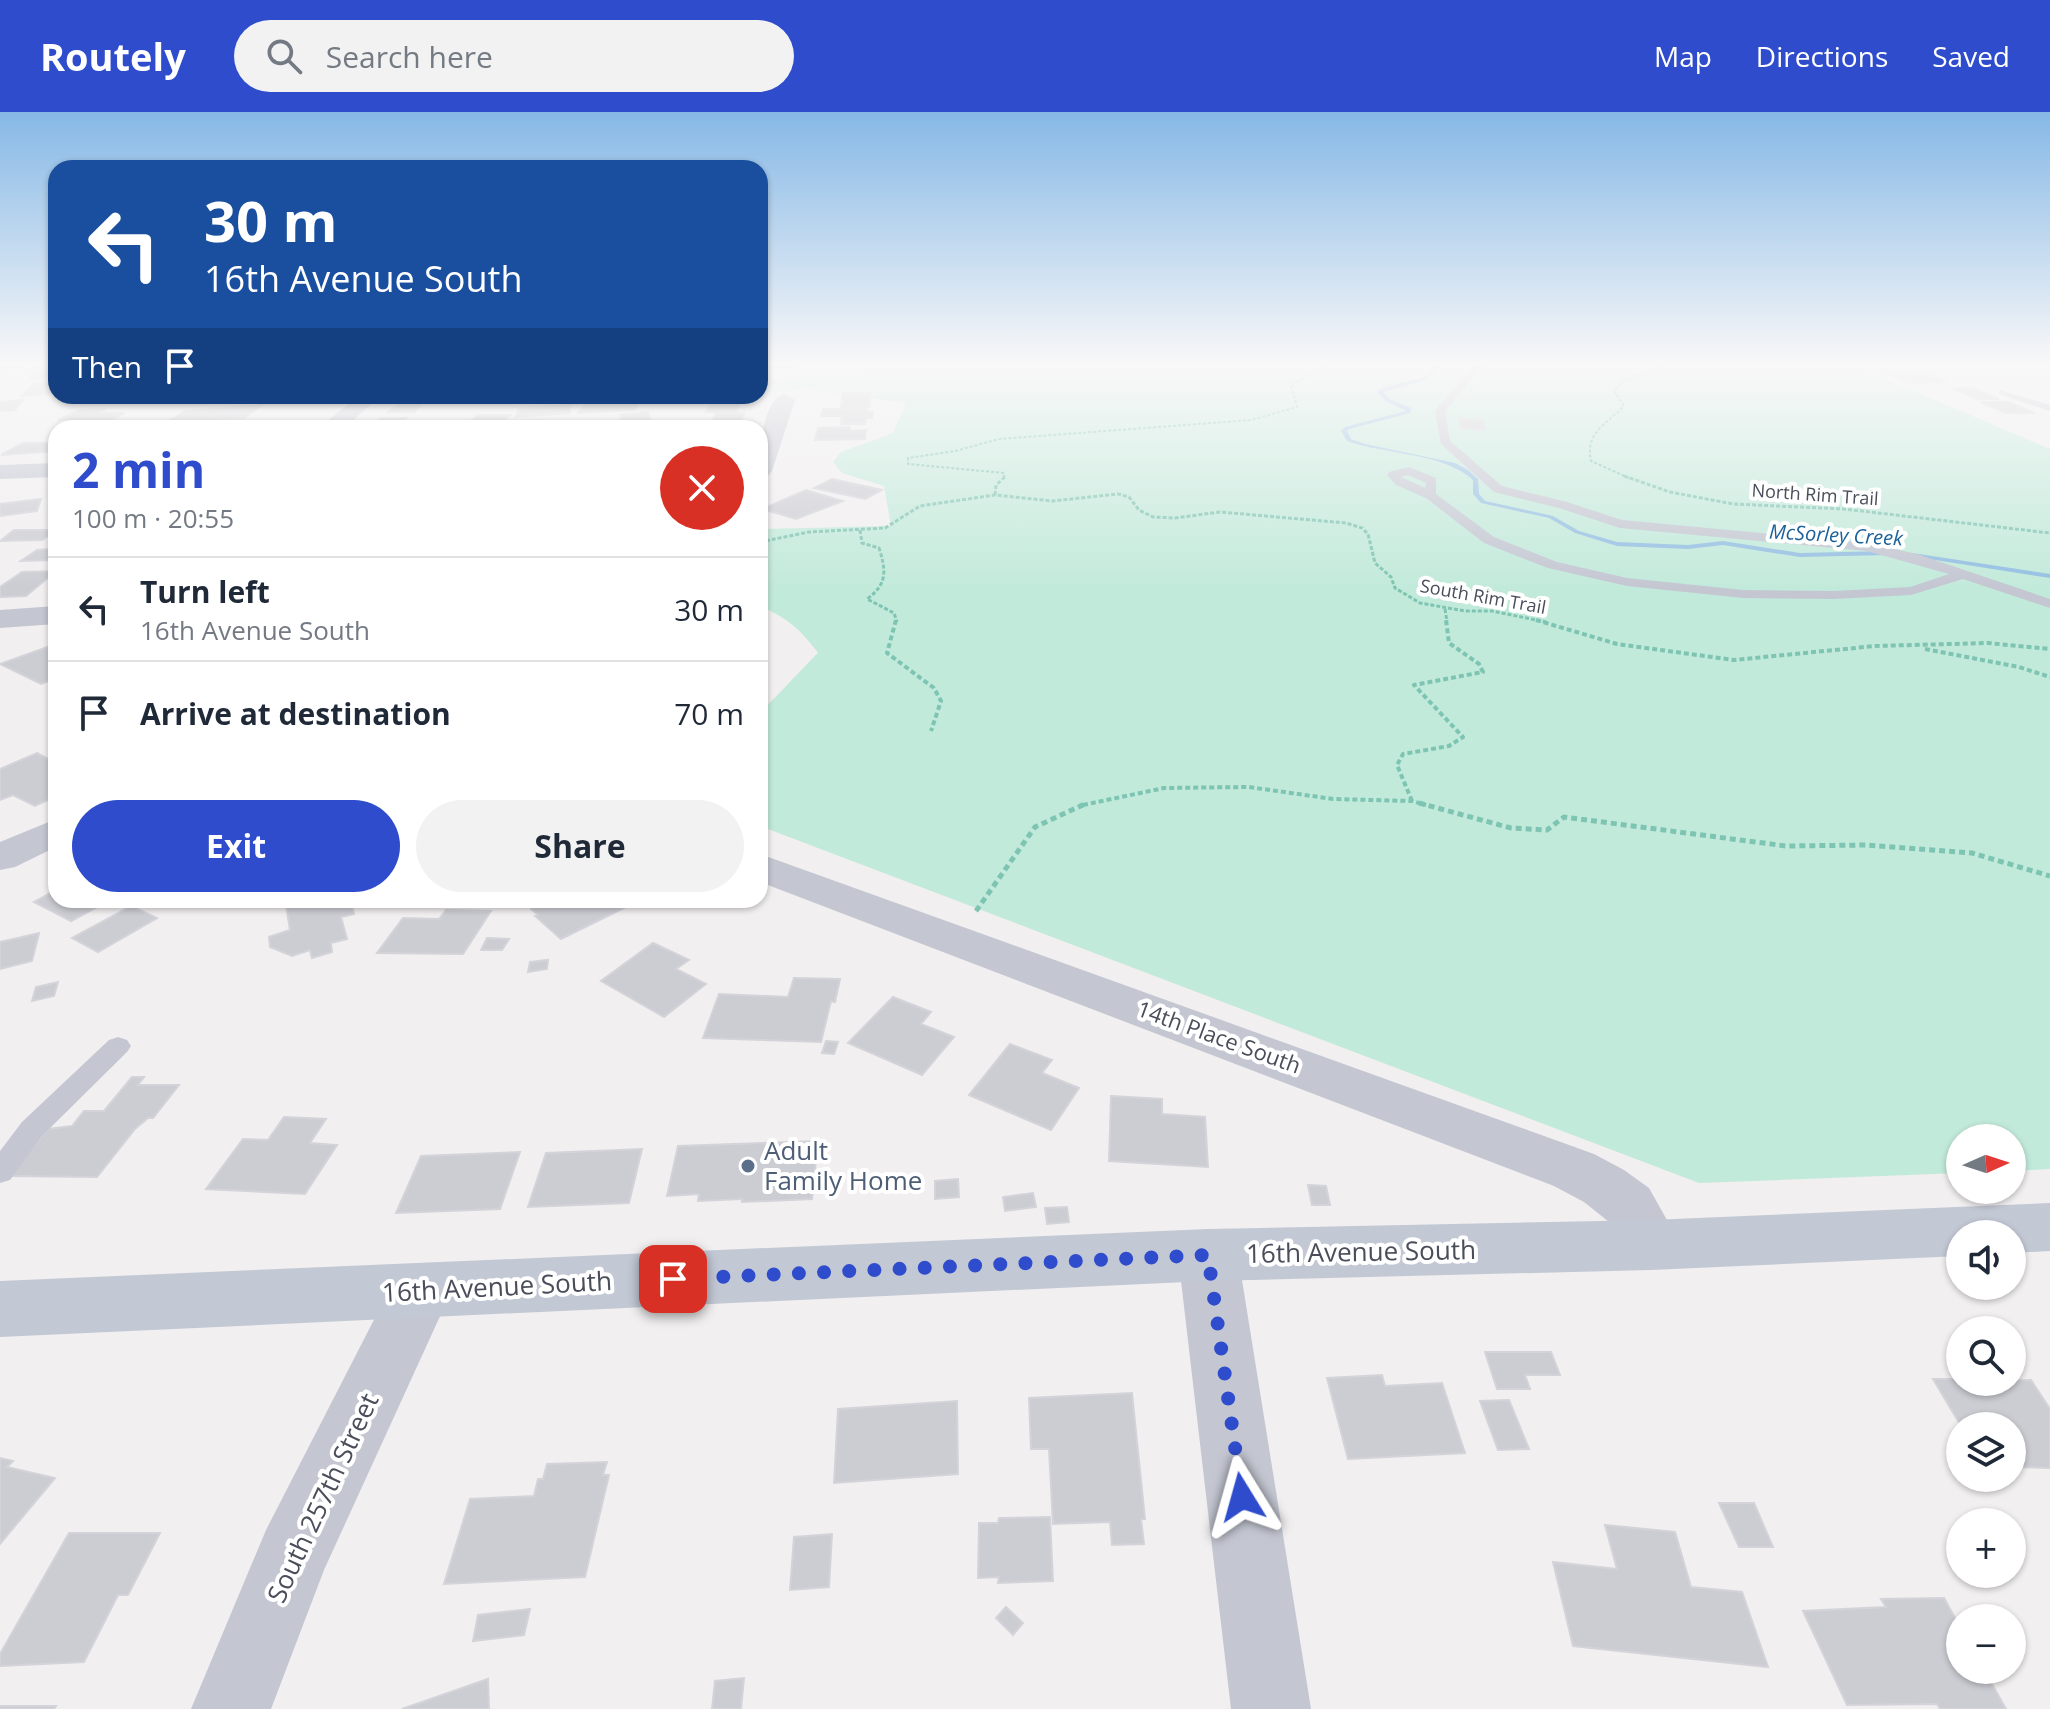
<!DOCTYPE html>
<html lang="en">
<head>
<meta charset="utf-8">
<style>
  :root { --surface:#fff; --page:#f2f2f3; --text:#1f2937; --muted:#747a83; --line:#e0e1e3; --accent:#2e4ccc }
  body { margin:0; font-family:"Open Sans",sans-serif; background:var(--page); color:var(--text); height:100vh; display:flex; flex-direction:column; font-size:30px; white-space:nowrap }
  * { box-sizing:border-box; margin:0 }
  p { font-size:26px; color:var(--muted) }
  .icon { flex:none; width:44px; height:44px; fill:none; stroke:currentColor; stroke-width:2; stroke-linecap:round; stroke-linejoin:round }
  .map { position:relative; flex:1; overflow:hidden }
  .drawer { position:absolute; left:48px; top:308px; width:720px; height:488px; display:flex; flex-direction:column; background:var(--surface); border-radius:24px; box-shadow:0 2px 6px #0004 }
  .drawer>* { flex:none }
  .top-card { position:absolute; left:48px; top:48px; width:720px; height:244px; border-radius:24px; box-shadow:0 2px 6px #0004; background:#1a4fa0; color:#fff; overflow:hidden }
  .needle { width:52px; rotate:87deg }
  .controls { position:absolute; left:1946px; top:1012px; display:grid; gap:16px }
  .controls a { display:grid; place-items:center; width:80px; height:80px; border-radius:50%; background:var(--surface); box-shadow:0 2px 6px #0004; font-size:40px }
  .pin { position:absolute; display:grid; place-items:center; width:68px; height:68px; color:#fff; margin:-34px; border-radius:16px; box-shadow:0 4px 12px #0006 }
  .me { position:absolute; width:88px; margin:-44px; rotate:352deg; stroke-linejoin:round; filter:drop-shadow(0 0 6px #0008) }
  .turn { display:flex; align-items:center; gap:28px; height:168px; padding:0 24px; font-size:36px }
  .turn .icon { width:104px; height:104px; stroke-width:2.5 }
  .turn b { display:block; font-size:56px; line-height:68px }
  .then { display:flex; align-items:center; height:76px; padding:0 24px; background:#0003; gap:16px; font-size:30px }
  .round { display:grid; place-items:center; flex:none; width:84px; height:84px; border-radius:42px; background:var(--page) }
  .summary { display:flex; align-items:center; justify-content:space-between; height:136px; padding:0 24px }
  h1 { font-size:48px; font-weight:700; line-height:60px; color:var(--accent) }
  .action { display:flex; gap:16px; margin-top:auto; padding:16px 24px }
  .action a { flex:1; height:92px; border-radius:48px; background:var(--accent); color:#fff; font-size:32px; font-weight:700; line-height:92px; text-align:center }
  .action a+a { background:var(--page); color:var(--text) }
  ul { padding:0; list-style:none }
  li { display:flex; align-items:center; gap:24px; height:104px; padding:0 24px; border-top:2px solid var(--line) }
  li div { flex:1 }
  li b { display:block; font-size:30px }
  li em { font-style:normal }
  header { display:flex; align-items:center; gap:48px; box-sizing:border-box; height:112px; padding:0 40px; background:var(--accent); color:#fff }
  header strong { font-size:38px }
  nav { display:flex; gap:44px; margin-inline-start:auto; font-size:28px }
  .search { width:560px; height:72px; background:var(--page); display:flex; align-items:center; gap:20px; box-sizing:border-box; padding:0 28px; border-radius:44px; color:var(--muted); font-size:30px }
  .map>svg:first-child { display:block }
  .green { fill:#c2eadb }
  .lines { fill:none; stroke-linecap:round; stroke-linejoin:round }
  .stream { fill:#94bfe2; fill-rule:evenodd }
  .building { fill:#cccdd3; stroke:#d3d3d9; stroke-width:2 }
  .path-far3 { stroke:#7ec4b2; stroke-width:2; stroke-dasharray:3 2; stroke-linecap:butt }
  .path-far2 { stroke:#7ec4b2; stroke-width:3; stroke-dasharray:4 2; stroke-linecap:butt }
  .path-far1 { stroke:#7ec4b2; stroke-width:4; stroke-dasharray:5 3; stroke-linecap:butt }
  .path { stroke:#7ec4b2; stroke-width:5; stroke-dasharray:6 4; stroke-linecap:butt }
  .lane { fill:#c4c7d2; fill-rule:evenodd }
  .street { fill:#c4c7d2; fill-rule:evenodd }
  .secondary { fill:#c3c8d5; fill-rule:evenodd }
  .route { stroke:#2e4ccc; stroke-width:14; stroke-dasharray:0 25.2 }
  .service-dot { fill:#5c6f8a; stroke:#fff; stroke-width:3 }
  .labels { text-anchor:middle; stroke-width:8; stroke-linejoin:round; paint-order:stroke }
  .far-street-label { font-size:18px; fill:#494e5a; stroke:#fff }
  .far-water-label { font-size:20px; font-style:italic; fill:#1c6199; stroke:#fff }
  .street-label { font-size:22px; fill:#494e5a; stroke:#fff }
  .near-service-label { font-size:26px; fill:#4e5e75; stroke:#fff; text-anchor:start }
  .near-street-label { font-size:26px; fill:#494e5a; stroke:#fff }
</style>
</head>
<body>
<header>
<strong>Routely</strong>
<div class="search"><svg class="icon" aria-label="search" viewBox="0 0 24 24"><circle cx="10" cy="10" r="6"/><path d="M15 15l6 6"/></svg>Search here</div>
<nav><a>Map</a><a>Directions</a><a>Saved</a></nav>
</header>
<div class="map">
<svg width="2050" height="1597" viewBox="0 0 2050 1597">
  <rect width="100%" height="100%" fill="#f1efef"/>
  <path class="green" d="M923,252h928l199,85v720l-38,2v-33h-52v35l-261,10 -939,-357v-115c7,-3 47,-48 58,-58 -17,-24 -31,-35 -58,-47v-77l131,-3 -7,-40 -42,-13 -9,-11 8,-10 52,-19 13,-30 -99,-14 -47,4v-11l44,-3z"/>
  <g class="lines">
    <path class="stream" d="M1438,252h5l-17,16 -43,12 7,7 21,9 -1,5 -61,16 -2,2 4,8 14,5 90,19 13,7 10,9 1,15 6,7 68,15 26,15 38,11 71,3 35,-4 77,12 87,-2 3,2 -3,2 -87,2 -77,-12 -35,4 -71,-3 -42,-13 -26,-15 -68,-15 -8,-9v-14c-31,-28 -87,-25 -126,-39l-6,-10 4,-4 61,-16 -20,-10 -9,-9 4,-4 41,-10z
      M1912,441l138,21v4l-140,-22v-2z"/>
  </g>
  <path class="building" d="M0,252h31l-31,8z
    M56,252v12l-24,4 -3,-4 5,-1 -3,-7z
    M760,252h36l2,2 -38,5z
    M1884,259l42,2 20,9 -37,1z
    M56,269v12l-34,3 12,-13z
    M1951,276h22l26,11h-23z
    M843,281h28l-2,14 -28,1z
    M714,284h29l-7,16h-30z
    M23,288l-8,10 -15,1v-9z
    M427,288l-13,12h-26l14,-11z
    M1981,290h28l26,11h-29z
    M586,291h53l-5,7 -56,3z
    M262,293l-18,13 -71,1 12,-8z
    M571,293l-2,8 -53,4 3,-9z
    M105,297l-7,4h26l-13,7h-53l21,-10z
    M823,297h44v3h6l-1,6h-6l-1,6h-24l1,-8h-21z
    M648,300l4,15 -30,1 -2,-13z
    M716,301h28l-5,14 -30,1z
    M478,303h32l-14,13h-32z
    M381,306h25l-10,8h25l-53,2z
    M1459,306l24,2 2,10 -24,-2z
    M850,315v4l16,-1 -1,9 -50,1 3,-12z
    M23,331h33v8l-55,4z
    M832,367l50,11 -17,9 -51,-11z
    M806,378l37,11 -47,18 -34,-10z
    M41,387l-4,12 -37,5v-12z
    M14,418h42v1l-14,9 -42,1z
    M56,434v14l-35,1 16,-11 14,-1z
    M56,459l-30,25 -26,1v-10l22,-15z
    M56,532v34l-15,6 -41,-20z
    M37,641l19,10v33l-21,10 -22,-11 -13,5v-31z
    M56,778v10h54l-39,21 -37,-19z
    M351,788l3,14 -13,3 6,22 -16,4 1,9 -20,6 -2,-8 -18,6 -22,-9 -1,-10 21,-7 -4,-25 14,-5z
    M548,788h92l-79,39 -26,-23 3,-1 -7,-6z
    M131,794l26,12 -59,34 -26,-14z
    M446,798l45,1 -28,43 -86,-1 26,-35 36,1z
    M39,821l-7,28 -32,8v-27z
    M487,826l22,1 -7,11h-21z
    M653,831l36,17 -13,9 30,15 -42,33 -63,-36z
    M548,848l-1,9 -19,3 2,-10z
    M794,866l46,1 -5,23 -4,-1 -10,41 -118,-4 16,-44 69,3z
    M58,870l-4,14 -22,5 4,-14z
    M893,885l38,15 -10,12 33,13 -32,38 -74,-32z
    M826,929l12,1 -4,12 -12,-1z
    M1010,932l42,16 -10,13 37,15 -28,42 -82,-35z
    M132,965h12l-6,8h41l-26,33h-5l-13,11 -38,48 -89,-1 40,-47 24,-3 12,-15h20z
    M1111,984l51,3v15l43,3 3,50 -99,-6z
    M284,1005l42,2 -16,24 27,2 -32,49 -99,-5 37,-50 25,1z
    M818,1029l-6,58 -70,3v-3l-44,2 1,-7 -32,2 11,-50z
    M642,1037l-13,54 -101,4 18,-54z
    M520,1040l-20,57 -104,4 25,-57z
    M958,1067l1,18 -24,2v-18z
    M1308,1073l18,1 4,19h-18z
    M1033,1081l3,14 -31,4 -2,-14z
    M1067,1095l2,15 -22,2 -2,-16z
    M1485,1240h66l9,23h-35l5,14h-33z
    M1382,1263l3,11 57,-3 23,70 -117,6 -21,-81z
    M1933,1267h27v3l71,-2 19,29v59l-38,-1v-41h-51z
    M1132,1281l13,126h-4l3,25 -32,1 -2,-23 -57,2 -4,-75h-18l-2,-51z
    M1509,1288l20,49 -31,1 -18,-49z
    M957,1289l1,73 -124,9 4,-74z
    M0,1346l13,3 -6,6 48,11 -55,66z
    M607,1350l-4,13h6l-24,102 -141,7 26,-85 64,-3 4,-17h5l4,-15z
    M1719,1391h35l19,44h-34z
    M1050,1405l3,64 -55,2 1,-6 -21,1 1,-55h19l1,-5z
    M1605,1413l70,7 16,55 51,5 26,75 -195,-21 -20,-84 64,7z
    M69,1421h91l-32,62h-10l-34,67 -84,4v-12z
    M832,1422l-3,53 -39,3 4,-53z
    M1944,1486l16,29v43h24l22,39h-66l-3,-5 -90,1 -44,-94 83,-4 -5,-8z
    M1006,1495l17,16 -10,12 -17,-17z
    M530,1497l-6,26 -51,6 5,-26z
    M744,1566l-3,31h-29l3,-28z
    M488,1567l1,30h-87z
    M0,1594h56l-2,3h-54z"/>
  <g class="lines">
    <path class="path-far3" d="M1004,366v-5l-96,-9v-6l47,-7 44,-12 252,-19 46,-13 -6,-22 36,-21
      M1629,366l-38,-17c-6,-29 15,-36 33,-55l-10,-15 9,-10 44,-17"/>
    <path class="path-far2" d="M1624,364l46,16 63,12 111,5 206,24
      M995,383l1,-10 10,-9
      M860,418l2,13 17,5c7,22 9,36 -12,51l27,14 3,9
      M760,430l49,-10 76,-4 35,-22 75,-11 57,6 66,-7 11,3 10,13 14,7 22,1 45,-6 126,11 16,5 6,6 7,29 16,14 4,11 25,15 45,8h27l54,11
      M1445,497l2,13"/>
    <path class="path-far1" d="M896,508l-9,33 47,35 7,13 -10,30
      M1536,508l81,24 117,16 141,-14 113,-3 62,6
      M1925,537l94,18 31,10
      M1412,689l-15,-36 6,-11 46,-8 14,-9 -49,-52 69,-13 -4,-8 -30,-21 -3,-23
      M1083,693l81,-17 85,-1 84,12 79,2 14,4"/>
    <path class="path" d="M1419,691l92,25 36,2 17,-13 222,29 80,-1 106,8 78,23
      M976,799l59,-84 52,-24"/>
    <path class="lane" d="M1475,252h10l-40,47 5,30 52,45 65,16 55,18 245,23 50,11 133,45v9l-87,-29 -52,16 -77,4 -91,-1 -116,-12 -79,-18 -64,-25 -58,-45 -30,-13 -9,-10 2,-3 20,-5 27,11v16l58,43 63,25 70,16 116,12 91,1 76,-4 39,-13 -82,-23 -247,-23 -61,-20 -65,-16 -53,-48 -6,-33zM1408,363l18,8 -1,5 -24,-11z
      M1999,278l51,15v6l-51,-17z
      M118,925l9,3 4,6 -4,6 -85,84 -32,44 -10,3v-32l22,-29 87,-82z"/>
    <path class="street" d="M785,282l10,6 -23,71 -4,5 -8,2c0,-20 0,-78 25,-84z
      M56,284h169l-10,6 -150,2 -7,-2z
      M358,284h23l-37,32h-25z
      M56,351v14l-56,2v-14z
      M56,494v18l-56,4v-18z
      M56,707v28l-41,20 -15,3v-28z
      M760,742l834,300 30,16 25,18 32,57 -9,18 -21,7 -21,-7 -21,-41 -25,-20 -30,-16 -794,-304z
      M1208,1117l21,8 9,18 73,454h-80l-53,-454 9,-18z
      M421,1151l22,8 9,19 -128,280 -53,139h-80l75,-179 133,-259z"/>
    <path class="secondary" d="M2050,1091v48l-38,2v-19h-52v22l-309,14 -443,11 -1208,56v-56l1208,-52 443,-9z"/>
  </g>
  <linearGradient id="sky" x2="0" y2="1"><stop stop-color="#86b8e6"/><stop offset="0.53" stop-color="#f9f8f8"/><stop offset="1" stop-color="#f9f8f8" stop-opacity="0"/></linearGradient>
  <rect width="2050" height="476" fill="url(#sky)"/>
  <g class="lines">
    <path class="route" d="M673,1167l535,-24 34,242"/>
  </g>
  <circle class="service-dot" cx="748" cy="1054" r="8"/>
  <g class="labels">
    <g class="far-street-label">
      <text transform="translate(1815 383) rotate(4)" y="6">North Rim Trail</text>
      <text transform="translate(1483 485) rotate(10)" y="6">South Rim Trail</text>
    </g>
    <g class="far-water-label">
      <text transform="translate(1836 423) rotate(3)" y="7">McSorley Creek</text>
    </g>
    <g class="street-label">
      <text transform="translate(1219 925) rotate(20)" y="8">14th Place South</text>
    </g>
    <g class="near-service-label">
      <text x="764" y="1048">Adult<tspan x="764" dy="30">Family Home</tspan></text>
    </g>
    <g class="near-street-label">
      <text transform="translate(1361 1140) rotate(-1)" y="9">16th Avenue South</text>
      <text transform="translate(497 1175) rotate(-3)" y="9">16th Avenue South</text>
      <text transform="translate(323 1386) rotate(-65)" y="9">South 257th Street</text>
    </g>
  </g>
</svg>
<div class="controls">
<a><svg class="needle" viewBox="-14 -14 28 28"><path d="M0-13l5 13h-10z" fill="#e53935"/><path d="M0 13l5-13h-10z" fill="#747a83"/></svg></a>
<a><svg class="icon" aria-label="sound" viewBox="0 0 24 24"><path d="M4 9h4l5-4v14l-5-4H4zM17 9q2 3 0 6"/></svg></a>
<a><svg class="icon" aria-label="search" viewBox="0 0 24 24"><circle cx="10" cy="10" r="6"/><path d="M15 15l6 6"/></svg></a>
<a><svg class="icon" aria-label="layers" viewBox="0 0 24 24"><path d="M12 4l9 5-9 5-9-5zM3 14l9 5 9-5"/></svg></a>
<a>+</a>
<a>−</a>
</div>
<div class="pin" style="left:673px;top:1167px;background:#d93025"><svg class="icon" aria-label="arrive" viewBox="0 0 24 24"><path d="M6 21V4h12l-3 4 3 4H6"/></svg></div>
<svg class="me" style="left:1242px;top:1385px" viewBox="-20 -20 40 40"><path d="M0-17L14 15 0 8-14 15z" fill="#2e4ccc" stroke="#fff" stroke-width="4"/></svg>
<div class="top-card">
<div class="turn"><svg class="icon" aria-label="left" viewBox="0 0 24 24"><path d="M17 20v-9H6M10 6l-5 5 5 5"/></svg><div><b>30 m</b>16th Avenue South</div></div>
<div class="then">Then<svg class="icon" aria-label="arrive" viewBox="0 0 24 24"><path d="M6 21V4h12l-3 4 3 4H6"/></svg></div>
</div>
<section class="drawer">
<div class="summary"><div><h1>2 min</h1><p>100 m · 20:55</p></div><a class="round" style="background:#d93025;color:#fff"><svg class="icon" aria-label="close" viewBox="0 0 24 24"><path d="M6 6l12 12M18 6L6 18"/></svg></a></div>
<ul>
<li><svg class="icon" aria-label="left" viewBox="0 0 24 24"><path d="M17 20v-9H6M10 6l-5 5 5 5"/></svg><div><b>Turn left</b><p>16th Avenue South</p></div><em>30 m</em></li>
<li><svg class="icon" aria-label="arrive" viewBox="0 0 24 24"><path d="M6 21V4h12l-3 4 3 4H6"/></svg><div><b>Arrive at destination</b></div><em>70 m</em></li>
</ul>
<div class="action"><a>Exit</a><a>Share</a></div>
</section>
</div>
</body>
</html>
